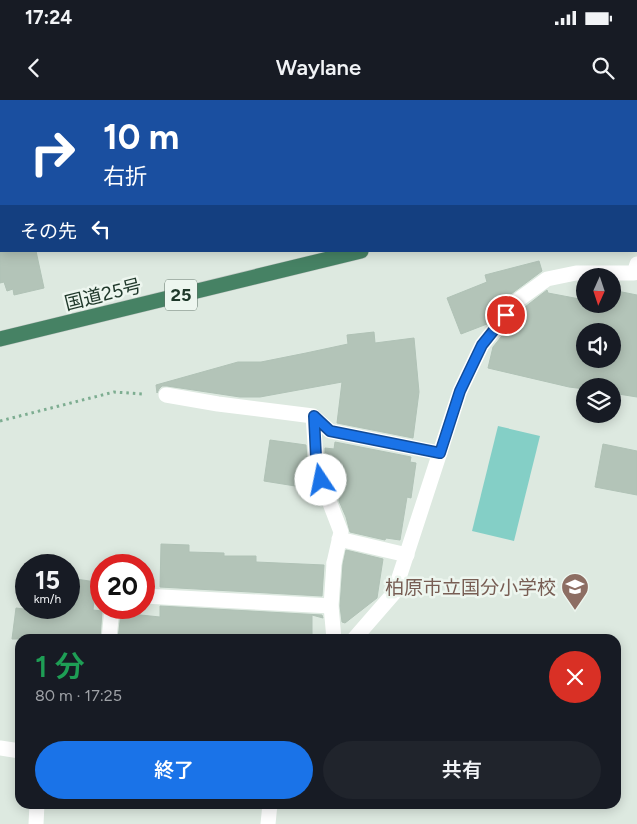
<!DOCTYPE html>
<html lang="ja">
<head>
<meta charset="utf-8">
<style>
  :root { --surface:#171b24; --page:#20242c; --text:#f1f3f6; --muted:#9ea1a6; --accent:#1a73e8 }
  body { margin:0; font-family:Figtree,"Noto Sans JP",sans-serif; background:var(--page); color:var(--text); height:100vh; display:flex; flex-direction:column; font-size:19px; white-space:nowrap }
  * { box-sizing:border-box; margin:0 }
  p { font-size:16px; color:var(--muted) }
  .icon { flex:none; width:28px; height:28px; fill:none; stroke:currentColor; stroke-width:2; stroke-linecap:round; stroke-linejoin:round }
  .map { position:relative; flex:1; overflow:hidden }
  .details { position:absolute; left:15px; top:534px; width:606px; height:175px; display:flex; flex-direction:column; background:var(--surface); border-radius:15px; box-shadow:0 2px 12px #0003 }
  .details>* { flex:none }
  .banner { position:absolute; left:0px; top:0px; width:638px; height:152px; box-shadow:0 2px 12px #0003; background:#1a4fa0; color:#fff; overflow:hidden }
  .needle { width:32px; rotate:183deg }
  .buttons { position:absolute; left:576px; top:168px; display:grid; gap:10px }
  .buttons a { display:grid; place-items:center; width:45px; height:45px; border-radius:50%; background:var(--surface); box-shadow:0 2px 12px #0003; font-size:25px }
  .speed { position:absolute; left:15px; top:454px; display:flex; gap:10px; font-size:25px; font-weight:700; text-align:center }
  .speed>* { display:grid; place-content:center; width:65px; height:65px; border-radius:50%; background:var(--surface); box-shadow:0 2px 12px #0003; line-height:1 }
  .speed small { font-size:12px; font-weight:400 }
  .speed .limit { border:8px solid #d22; background:#fff; color:#111 }
  .pin { position:absolute; display:grid; place-items:center; width:42px; height:42px; color:#fff; margin:-21px; border:2px solid #fff; border-radius:50%; box-shadow:0 1px 5px #0007 }
  .me { position:absolute; width:55px; margin:-28px; rotate:349deg; stroke-linejoin:round; filter:drop-shadow(0 0 4px #0008) }
  .turn { display:flex; align-items:center; gap:18px; height:105px; padding:0 20px; font-size:22px }
  .turn .icon { width:65px; height:65px; stroke-width:2.5 }
  .turn b { display:block; font-size:35px; line-height:42px }
  .then { display:flex; align-items:center; height:48px; padding:0 20px; background:#0003; gap:10px; font-size:19px }
  .round { display:grid; place-items:center; flex:none; width:52px; height:52px; border-radius:26px; background:var(--page) }
  .headline { display:flex; align-items:center; justify-content:space-between; height:85px; padding:0 20px }
  h1 { font-size:30px; font-weight:600; line-height:38px; color:#1e9e55 }
  .action { display:flex; gap:10px; margin-top:auto; padding:10px 20px }
  .action a { flex:1; height:58px; border-radius:30px; background:var(--accent); color:#fff; font-size:20px; font-weight:600; line-height:58px; text-align:center }
  .action a+a { background:var(--page); color:var(--text) }
  .status { display:flex; justify-content:space-between; align-items:center; height:35px; padding:0 25px; background:var(--surface); direction:ltr }
  .status svg { height:14px; fill:currentColor }
  header { display:flex; justify-content:space-between; align-items:center; height:65px; padding:0 20px; background:var(--surface); font-size:22px; font-weight:600 }
  .map>svg:first-child { display:block }
  .water { fill:#84cfc6 }
  .building { fill:#b3c4b8; stroke:#b0c2b6; fill-rule:evenodd }
  .lines { fill:none; stroke-linecap:round; stroke-linejoin:round }
  .trunk-casing { stroke:#c0c7c3; stroke-width:16 }
  .path { stroke:#7dad91; stroke-width:3; stroke-dasharray:2.5 4; stroke-linecap:butt }
  .service { stroke:#fff; stroke-width:15 }
  .minor { stroke:#fff; stroke-width:15 }
  .trunk { stroke:#468264; stroke-width:15 }
  .route-casing { stroke:#114b97; stroke-width:12 }
  .route { stroke:#1a73e8; stroke-width:9 }
  .labels { text-anchor:middle; stroke-width:5; stroke-linejoin:round; paint-order:stroke }
  .shield { fill:#edf6ef; stroke:#5d7165; stroke-width:1 }
  .shield-label { font-size:18px; font-weight:bold; fill:#1f382a }
  .street-label { font-size:19px; fill:#1f382a; stroke:#edf6ef }
  .education-label { font-size:19px; fill:#785e54; stroke:#edf6ef; text-anchor:end }
</style>
</head>
<body>
<div class="status"><b>17:24</b><svg viewBox="0 0 49 12"><path d="M0 12V9h3v3zM5 12V6h3v6zM10 12V3h3v9zM15 12V0h3v12zM26 1h20v11H26zM47 4h2v5h-2z"/></svg></div>
<header><svg class="icon" aria-label="back" viewBox="0 0 24 24"><path d="M15 5l-7 7 7 7"/></svg>Waylane<svg class="icon" aria-label="search" viewBox="0 0 24 24"><circle cx="10" cy="10" r="6"/><path d="M15 15l6 6"/></svg></header>
<div class="map">
<svg width="637" height="724" viewBox="0 0 637 724">
  <rect width="100%" height="100%" fill="#dde9e0"/>
  <path class="water" d="M498,326l42,10 -26,105 -42,-10z"/>
  <path class="building" d="M0,151h36l8,37 -30,7 -1,-6 -6,2 -3,-9 -4,1z
    M539,161l3,10 -31,23 -24,30 -26,10 -14,-36 40,-16 -2,-7z
    M547,190l1,3 37,7v4h20l7,1v-15l25,5v102l-25,-4v-7h-27v3l-16,-2 -81,-19 5,-21 32,-40zM585,231h27v28h-27z
    M374,232l1,11 39,-5 5,54 -6,46 -76,-15 5,-41 -82,15h-20l-73,-11h-5l-3,3 -2,4 -1,-8 82,-23h23l45,-9 42,-9 -1,-9z
    M270,340l36,5 1,14 7,30 -50,-8z
    M335,342l76,15 -1,5 6,1 -5,35 -4,-1 -7,43 -14,-2 -1,2 -35,-8 -4,-15 -7,-16 1,-8 -4,-1 -6,-15 -5,-21v-8l9,1z
    M603,344l34,7v44l-42,-8z
    M161,444l28,1v7l35,1v3h32v6l68,3 -2,31 -162,-9z
    M346,450l37,9 -6,39 -32,25 -3,-1 -2,-16 3,-42z
    M69,478l27,4 -3,28 9,1 -2,28h-88l4,-31 41,5 1,-5h11z
    M160,506l162,9 1,3 -11,-3v24h-194l3,-26 39,4z"/>
  <g class="lines">
    <defs>
      <path id="trunk" d="M636,121h1
        M0,239l361,-88"/>
    </defs>
    <use href="#trunk" class="trunk-casing"/>
    <path class="path" d="M0,321l114,-29 29,2"/>
    <path class="service" d="M166,295l52,9 95,12 17,15 110,22
      M313,316l3,41 5,23 20,52 -7,31
      M339,439l68,16
      M144,496l187,10
      M109,539l3,-31"/>
    <path class="minor" d="M334,463l-3,43 3,33
      M354,539l40,-46 66,-202 22,-46 36,-45 29,-21 29,-6h58l3,-9
      M0,648l20,3
      M36,724l1,-20
      M268,724l2,-20"/>
    <use href="#trunk" class="trunk"/>
  </g>
  <g class="lines">
    <defs>
      <path id="route" d="M321,380l-5,-23 -2,-41 16,15 110,22 20,-62 22,-46 24,-30"/>
    </defs>
    <use href="#route" class="route-casing"/>
    <use href="#route" class="route"/>
  </g>
  <defs>
    <symbol id="school-pin" viewBox="-11 -11 22 30"><path d="M0 17L-7.5 6A9.5 9.5 0 1 1 7.5 6Z" fill="#8d6e63" stroke="#edf6ef"/><path d="M0-5L7-2L0 1L-7-2ZM-4 1L0 2.5L4 1V4Q0 6-4 4Z" fill="#fff"/></symbol>
  </defs>
  <g fill-rule="evenodd">
    <use href="#school-pin" x="559" y="471" width="32" height="43"/>
  </g>
  <g class="labels">
    <rect class="shield" x="165" y="179.5" width="32" height="31" rx="4"/>
    <g class="shield-label">
      <text x="181" y="201">25</text>
    </g>
    <g class="street-label">
      <text transform="translate(103 194) rotate(-14)" y="7">国道25号</text>
    </g>
    <g class="education-label">
      <text x="556" y="494">柏原市立国分小学校</text>
    </g>
  </g>
</svg>
<div class="buttons">
<a><svg class="needle" viewBox="-14 -14 28 28"><path d="M0-13l5 13h-10z" fill="#e53935"/><path d="M0 13l5-13h-10z" fill="#9ea1a6"/></svg></a>
<a><svg class="icon" aria-label="sound" viewBox="0 0 24 24"><path d="M4 9h4l5-4v14l-5-4H4zM17 9q2 3 0 6"/></svg></a>
<a><svg class="icon" aria-label="layers" viewBox="0 0 24 24"><path d="M12 4l9 5-9 5-9-5zM3 14l9 5 9-5"/></svg></a>
</div>
<div class="speed"><div>15<small>km/h</small></div><div class="limit">20</div></div>
<div class="pin" style="left:506px;top:215px;background:#d93025"><svg class="icon" aria-label="arrive" viewBox="0 0 24 24"><path d="M6 21V4h12l-3 4 3 4H6"/></svg></div>
<svg class="me" style="left:321px;top:380px" viewBox="-20 -20 40 40"><circle r="19" fill="#fff"/><path d="M0-13L10 11 0 6-10 11z" fill="#1a73e8"/></svg>
<div class="banner">
<div class="turn"><svg class="icon" aria-label="right" viewBox="0 0 24 24"><path d="M7 20v-9h11M14 6l5 5-5 5"/></svg><div><b>10 m</b>右折</div></div>
<div class="then">その先<svg class="icon" aria-label="left" viewBox="0 0 24 24"><path d="M17 20v-9H6M10 6l-5 5 5 5"/></svg></div>
</div>
<section class="details">
<div class="headline"><div><h1>1 分</h1><p>80 m · 17:25</p></div><a class="round" style="background:#d93025;color:#fff"><svg class="icon" aria-label="close" viewBox="0 0 24 24"><path d="M6 6l12 12M18 6L6 18"/></svg></a></div>
<div class="action"><a>終了</a><a>共有</a></div>
</section>
</div>
</body>
</html>
